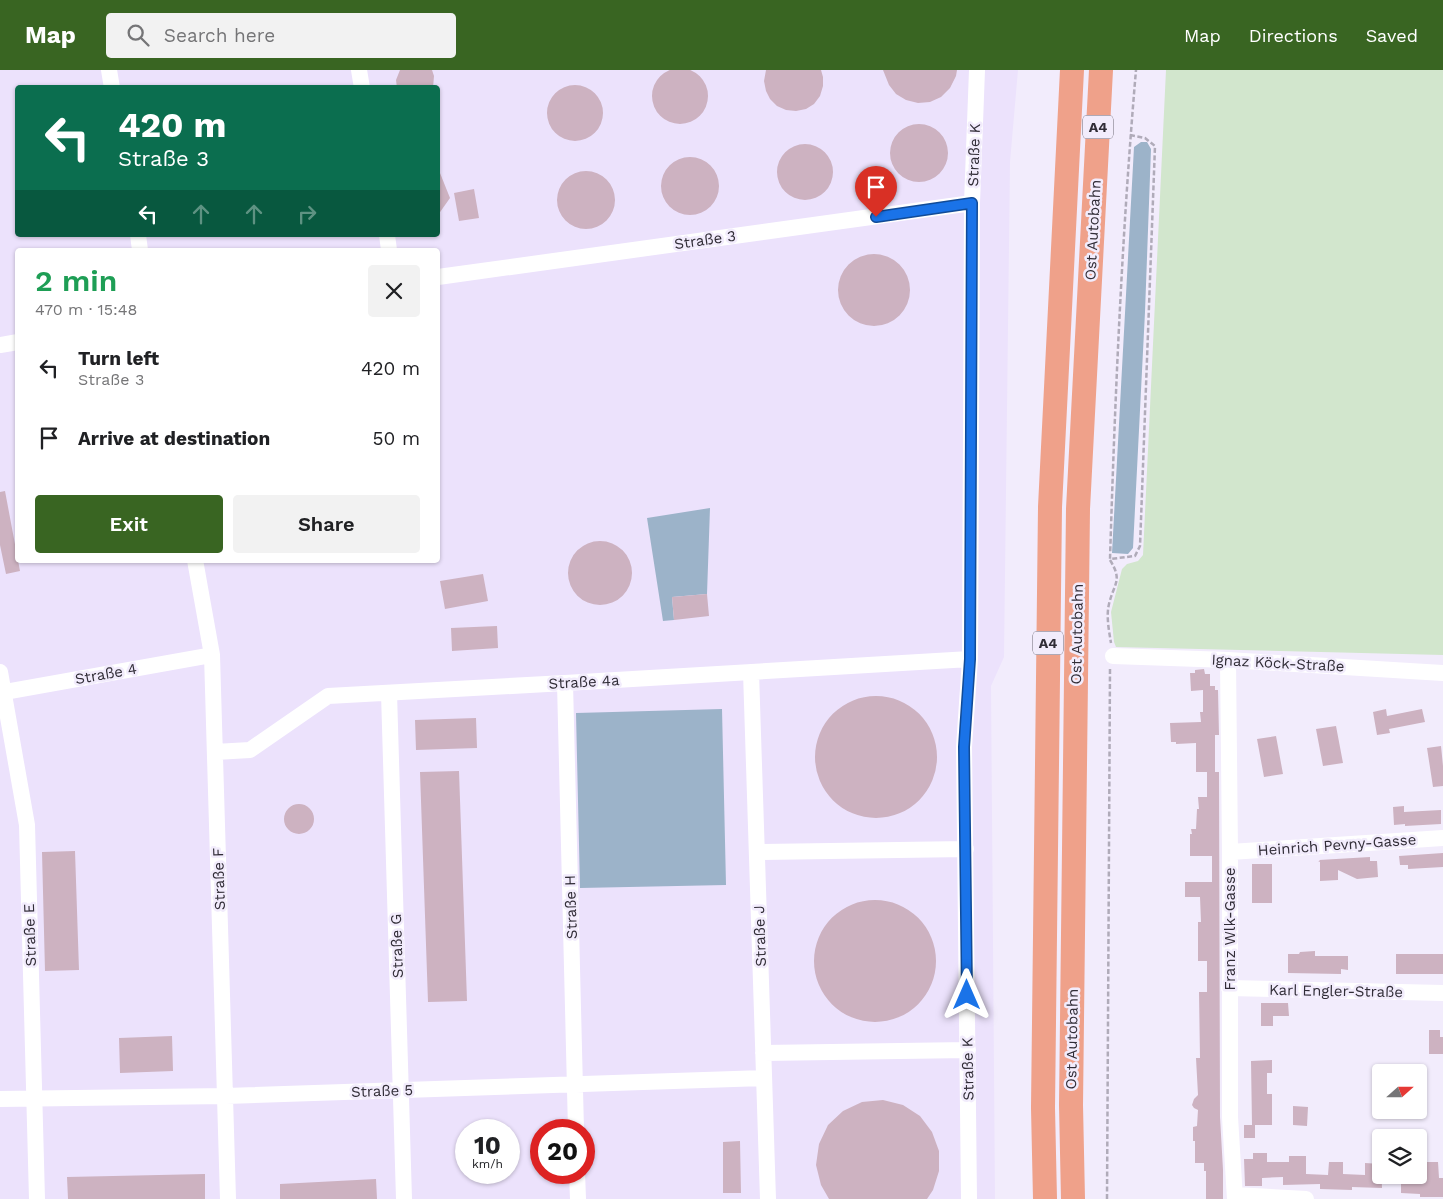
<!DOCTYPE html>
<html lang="en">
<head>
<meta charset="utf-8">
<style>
  :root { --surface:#fff; --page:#f2f2f2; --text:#202124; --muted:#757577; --accent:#396522 }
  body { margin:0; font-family:"Work Sans",sans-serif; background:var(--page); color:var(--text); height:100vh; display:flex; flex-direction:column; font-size:19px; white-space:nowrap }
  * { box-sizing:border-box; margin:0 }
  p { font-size:16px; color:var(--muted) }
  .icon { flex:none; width:28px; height:28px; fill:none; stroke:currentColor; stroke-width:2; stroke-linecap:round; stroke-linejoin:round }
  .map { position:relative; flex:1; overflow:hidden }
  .drawer { position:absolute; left:15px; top:178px; width:425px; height:315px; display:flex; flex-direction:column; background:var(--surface); border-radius:5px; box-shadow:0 1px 4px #0004 }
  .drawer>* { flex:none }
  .banner { position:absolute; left:15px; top:15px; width:425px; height:152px; border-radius:5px; box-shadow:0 1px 4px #0004; background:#0b6e4f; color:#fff; overflow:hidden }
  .needle { width:32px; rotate:69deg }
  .controls { position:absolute; left:1372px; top:994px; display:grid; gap:10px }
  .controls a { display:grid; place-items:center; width:55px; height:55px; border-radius:5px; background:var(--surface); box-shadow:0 1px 4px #0004; font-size:25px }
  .speed { position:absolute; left:455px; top:1049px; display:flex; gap:10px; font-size:25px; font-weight:700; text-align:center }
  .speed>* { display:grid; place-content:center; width:65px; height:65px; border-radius:50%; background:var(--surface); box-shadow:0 1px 4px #0004; line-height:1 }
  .speed small { font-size:12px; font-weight:400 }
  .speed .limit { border:8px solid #d22; background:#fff; color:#111 }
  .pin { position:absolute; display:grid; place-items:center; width:42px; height:42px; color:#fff; margin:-51px -21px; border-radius:50% 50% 50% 0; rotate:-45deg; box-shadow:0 0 5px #0007 }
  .pin .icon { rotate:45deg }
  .me { position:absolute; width:55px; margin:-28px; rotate:0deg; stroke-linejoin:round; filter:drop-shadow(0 0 4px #0008) }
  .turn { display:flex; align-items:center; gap:18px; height:105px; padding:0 20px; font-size:22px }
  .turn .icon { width:65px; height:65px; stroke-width:2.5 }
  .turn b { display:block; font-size:35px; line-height:42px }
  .lanes { display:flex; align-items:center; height:48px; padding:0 20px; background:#0003; justify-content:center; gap:25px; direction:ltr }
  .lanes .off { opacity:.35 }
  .round { display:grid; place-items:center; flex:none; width:52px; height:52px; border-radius:5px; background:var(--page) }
  .summary { display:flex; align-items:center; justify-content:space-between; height:85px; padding:0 20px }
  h1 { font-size:30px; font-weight:600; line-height:38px; color:#1e9e55 }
  .primary-button { display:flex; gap:10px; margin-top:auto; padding:10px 20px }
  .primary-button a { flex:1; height:58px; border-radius:5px; background:var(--accent); color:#fff; font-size:20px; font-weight:600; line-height:58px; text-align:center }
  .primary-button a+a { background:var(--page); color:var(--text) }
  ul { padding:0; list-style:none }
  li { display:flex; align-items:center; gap:15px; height:70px; padding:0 20px }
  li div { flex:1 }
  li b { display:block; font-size:19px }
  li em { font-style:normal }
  header { display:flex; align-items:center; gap:30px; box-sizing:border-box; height:70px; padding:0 25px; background:var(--accent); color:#fff }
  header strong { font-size:24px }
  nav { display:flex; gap:28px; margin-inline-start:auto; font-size:18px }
  .search { width:350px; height:45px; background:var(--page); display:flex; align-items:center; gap:12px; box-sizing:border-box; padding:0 18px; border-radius:5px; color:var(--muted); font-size:19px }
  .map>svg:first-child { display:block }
  .built { fill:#ece2fc; fill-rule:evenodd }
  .green { fill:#d2e6cd }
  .water { fill:#9cb3c9 }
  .building { fill:#cdb2c1 }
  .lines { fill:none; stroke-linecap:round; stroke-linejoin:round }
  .path { stroke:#b0abb9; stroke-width:2.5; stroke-dasharray:5 2.5; stroke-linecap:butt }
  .minor { stroke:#fff; stroke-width:16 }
  .highway { stroke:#efa18a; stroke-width:24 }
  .route-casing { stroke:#114b97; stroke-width:12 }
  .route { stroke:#1a73e8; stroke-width:9 }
  .labels { text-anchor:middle; stroke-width:5; stroke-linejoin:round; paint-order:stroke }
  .shield { fill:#f2ecfc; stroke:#6b6672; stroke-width:1 }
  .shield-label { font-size:14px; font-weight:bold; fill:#312d37 }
  .street-label { font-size:15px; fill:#312d37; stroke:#f2ecfc }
</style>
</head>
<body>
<header>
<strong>Map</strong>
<div class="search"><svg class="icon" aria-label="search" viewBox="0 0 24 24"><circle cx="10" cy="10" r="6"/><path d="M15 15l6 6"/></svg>Search here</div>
<nav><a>Map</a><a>Directions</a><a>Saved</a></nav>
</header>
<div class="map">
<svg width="1443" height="1129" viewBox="0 0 1443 1129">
  <rect width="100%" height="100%" fill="#f2ecfc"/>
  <path class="built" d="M0,0h1018l-8,92 -6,495 -13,29 4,513h-995zM18,18h420v147h-420zM18,180h420v310h-420zM466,1060h43v42h-43zM541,1060h43v42h-43z"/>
  <path class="green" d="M1166,0h277v585l-327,-8 -2,-5 -3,-30 11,-43 5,-5 11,-3 5,-6z"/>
  <path class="water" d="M1141,72h6l4,7 -6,163 -12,236 -5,6 -16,-1 22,-406z
    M710,438l-3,86 -35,3 2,23 -11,1 -16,-103z
    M722,639l4,176 -146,3 -4,-175z"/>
  <path class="building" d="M652 26a28 28 0 1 1 56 0a28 28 0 1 1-56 0Z
    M400,0h32l2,6 -1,12h-36l-1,-8z
    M766,0h55l2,7v9l-3,10 -6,8 -8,5 -10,2 -10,-1 -9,-4 -7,-7 -4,-8 -2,-10z
    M883,0h74l-1,6 -6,12 -9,9 -11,5 -12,1 -12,-3 -10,-6 -7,-9z
    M547 43a28 28 0 1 1 56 0a28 28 0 1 1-56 0Z
    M890 83a29 29 0 1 1 58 0a29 29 0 1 1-58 0Z
    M777 102a28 28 0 1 1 56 0a28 28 0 1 1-56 0Z
    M661 116a29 29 0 1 1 58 0a29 29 0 1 1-58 0Z
    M438,98l12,30 -12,17z
    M557 130a29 29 0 1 1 58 0a29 29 0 1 1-58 0Z
    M474,119l5,29 -20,3 -5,-28z
    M838 220a36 36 0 1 1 72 0a36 36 0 1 1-72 0Z
    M5,421l15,80 -14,3 -6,-29v-53z
    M568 503a32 32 0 1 1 64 0a32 32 0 1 1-64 0Z
    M483,504l5,27 -43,8 -5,-28z
    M707,524l2,22 -35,4 -2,-23z
    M497,556l1,22 -46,3 -1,-23z
    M1204,599l1,5h5v12h5v4h3l1,45h-4v37h-1h5l1,345 3,53v29h-17v-28h-2v-8h-9v-22h-2v-14l4,-1 1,-16 -4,-2 -2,-3 2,-6 4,-4 -2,-37h4l-1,-66h8v-31h-9v-39h3l-1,-25h-15v-15h27v-26h-22v-22h2l-1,-5h5l1,-20h2l-1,-12h9v-25h-11v-29l-20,1v-2h-5l-1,-19 31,-1 -1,-10h3v-22l-12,1 -1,-18h5v-3z
    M815 687a61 61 0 1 1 122 0a61 61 0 1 1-122 0Z
    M1386,639l1,7 35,-7 3,13 -36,7 1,4 -13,2 -4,-23z
    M476,648l1,30 -61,2 -1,-30z
    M1336,656l7,37 -20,3 -7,-37z
    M1276,666l7,38 -19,3 -7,-38z
    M1441,676l2,20v20l-10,1 -6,-39z
    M459,701l8,230 -39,1 -8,-230z
    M284 749a15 15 0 1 1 30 0a15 15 0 1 1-30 0Z
    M1404,736v6l37,-2v14l-36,2v-2l-11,1 -1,-18z
    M75,781l4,119 -34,1 -3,-119z
    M1443,783v14l-35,2v-4h-8l-1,-9z
    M1370,787v4h7l1,16 -21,2 -19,-9v10l-18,1v-19l-2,-1h2l-1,-1z
    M1252,794h20v39h-20z
    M814 891a61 61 0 1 1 122 0a61 61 0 1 1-122 0Z
    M1315,881v5h33v14l-7,-1v5l-53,-1v-19h11l1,-2z
    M1396,884h47v20h-47z
    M1261,933h27l1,13h-16v10h-12z
    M1429,960h11v7h3v17h-14z
    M172,966l1,35 -53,2 -1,-35z
    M1272,990v13h-5v21h5v31h-17v13h-11v-13h8l-1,-64z
    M883,1030l20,5 17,11 12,16 7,19v20l-6,19 -6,9h-98l-8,-14 -5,-20 3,-21 9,-19 15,-14 19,-9z
    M1293,1036l15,1 -1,19 -14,-1z
    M740,1071l1,52h-18v-51z
    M1253,1083h14v9h22v-6h17v18l22,1 1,-13h14v12l22,1v-12l16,1 1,24 -30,-1v3l-32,-1v-5l-37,1v-8l-21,1v8h-17l-1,-27h9z
    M1423,1092h15l1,16h4v19h-23v-3l-19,-1v-16h22z
    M205,1104v25h-137l-1,-22z
    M376,1109l1,20h-97v-15z"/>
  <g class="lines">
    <path class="path" d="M1130,65l15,3 10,8 -15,400 -5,10 -25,3c5,-163 12,-326 26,-489
      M1110,490c13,21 4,23 -1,44 -3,12 0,27 2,39
      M1107,1129l3,-531"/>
    <path class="minor" d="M109,0l3,18
      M359,0l3,18
      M138,165l2,15
      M387,165l2,15
      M438,207l534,-74
      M0,275l18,-3
      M195,490l17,95 16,544
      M1113,586l115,4 215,13
      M1228,590l2,192v265l5,82
      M0,602l27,153 10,374
      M751,602l17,527
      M565,613l11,447
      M0,623l212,-38
      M389,623l15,506
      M215,682l35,-2 78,-54 237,-13 405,-24
      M757,782l209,-3
      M1230,782l213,-14
      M1229,918l214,5
      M763,983l205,-3
      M0,1029l226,-3 538,-18
      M577,1102l1,27
      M1235,1125l71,4
      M969,1129l-5,-452 6,-88 2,-456 5,-133"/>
    <path class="highway" d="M1045,1129l-2,-91 7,-601 22,-437
      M1073,1129l-2,-94 7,-596 23,-439"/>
  </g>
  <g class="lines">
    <defs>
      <path id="route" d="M876,147l96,-14 -2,456 -6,88 3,248"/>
    </defs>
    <use href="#route" class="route-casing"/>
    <use href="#route" class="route"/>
  </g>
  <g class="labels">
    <g class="shield">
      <rect x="1083" y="45.5" width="30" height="23" rx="4"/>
      <rect x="1033" y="561.5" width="30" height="23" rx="4"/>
    </g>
    <g class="shield-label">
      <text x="1098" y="62">A4</text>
      <text x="1048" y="578">A4</text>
    </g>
    <g class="street-label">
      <text transform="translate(974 85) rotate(-88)" y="5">Straße K</text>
      <text transform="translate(1093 160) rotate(-87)" y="5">Ost Autobahn</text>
      <text transform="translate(705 170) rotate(-8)" y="5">Straße 3</text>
      <text transform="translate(1077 564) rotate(-89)" y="5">Ost Autobahn</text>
      <text transform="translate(1278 593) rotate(3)" y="5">Ignaz Köck-Straße</text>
      <text transform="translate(106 604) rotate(-10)" y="5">Straße 4</text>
      <text transform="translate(584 612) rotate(-3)" y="5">Straße 4a</text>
      <text transform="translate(1337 775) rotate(-4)" y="5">Heinrich Pevny-Gasse</text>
      <text transform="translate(219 809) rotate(-92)" y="5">Straße F</text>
      <text transform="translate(571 837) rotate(-92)" y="5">Straße H</text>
      <text transform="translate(1230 859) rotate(-90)" y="5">Franz Wlk-Gasse</text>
      <text transform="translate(30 865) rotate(-92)" y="5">Straße E</text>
      <text transform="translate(760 866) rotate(-92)" y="5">Straße J</text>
      <text transform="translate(397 876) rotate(-92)" y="5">Straße G</text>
      <text transform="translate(1336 921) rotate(1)" y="5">Karl Engler-Straße</text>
      <text transform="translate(1072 969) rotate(-89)" y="5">Ost Autobahn</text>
      <text transform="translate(968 999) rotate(-91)" y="5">Straße K</text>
      <text transform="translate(382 1021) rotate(-2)" y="5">Straße 5</text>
    </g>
  </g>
</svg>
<div class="controls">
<a><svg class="needle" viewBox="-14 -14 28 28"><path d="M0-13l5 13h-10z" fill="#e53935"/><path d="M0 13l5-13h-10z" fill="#757577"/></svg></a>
<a><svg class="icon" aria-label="layers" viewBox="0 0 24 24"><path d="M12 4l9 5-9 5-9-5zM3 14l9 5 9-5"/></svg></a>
</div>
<div class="speed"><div>10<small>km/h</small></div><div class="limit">20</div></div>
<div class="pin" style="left:876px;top:147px;background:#d93025"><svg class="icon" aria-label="arrive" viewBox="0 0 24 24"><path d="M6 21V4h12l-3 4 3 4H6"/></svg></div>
<svg class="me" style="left:967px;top:925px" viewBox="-20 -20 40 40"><path d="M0-17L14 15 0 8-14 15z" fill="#1a73e8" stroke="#fff" stroke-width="4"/></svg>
<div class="banner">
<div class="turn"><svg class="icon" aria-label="left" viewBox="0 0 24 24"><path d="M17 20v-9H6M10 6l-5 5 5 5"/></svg><div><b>420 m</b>Straße 3</div></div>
<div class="lanes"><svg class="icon" aria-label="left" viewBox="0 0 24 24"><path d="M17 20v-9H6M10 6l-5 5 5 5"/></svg><svg class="icon off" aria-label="ahead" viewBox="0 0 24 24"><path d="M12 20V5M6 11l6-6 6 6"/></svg><svg class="icon off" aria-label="ahead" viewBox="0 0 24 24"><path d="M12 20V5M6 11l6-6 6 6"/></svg><svg class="icon off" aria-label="right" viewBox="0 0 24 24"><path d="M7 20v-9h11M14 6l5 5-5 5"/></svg></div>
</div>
<section class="drawer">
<div class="summary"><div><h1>2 min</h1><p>470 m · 15:48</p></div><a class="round"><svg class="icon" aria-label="close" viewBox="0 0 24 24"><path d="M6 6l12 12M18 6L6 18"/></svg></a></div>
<ul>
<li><svg class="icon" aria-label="left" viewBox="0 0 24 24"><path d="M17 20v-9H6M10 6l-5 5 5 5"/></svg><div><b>Turn left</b><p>Straße 3</p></div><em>420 m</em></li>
<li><svg class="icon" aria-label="arrive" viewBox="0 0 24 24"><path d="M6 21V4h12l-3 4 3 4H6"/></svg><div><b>Arrive at destination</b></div><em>50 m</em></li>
</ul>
<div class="primary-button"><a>Exit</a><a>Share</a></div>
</section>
</div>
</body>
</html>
